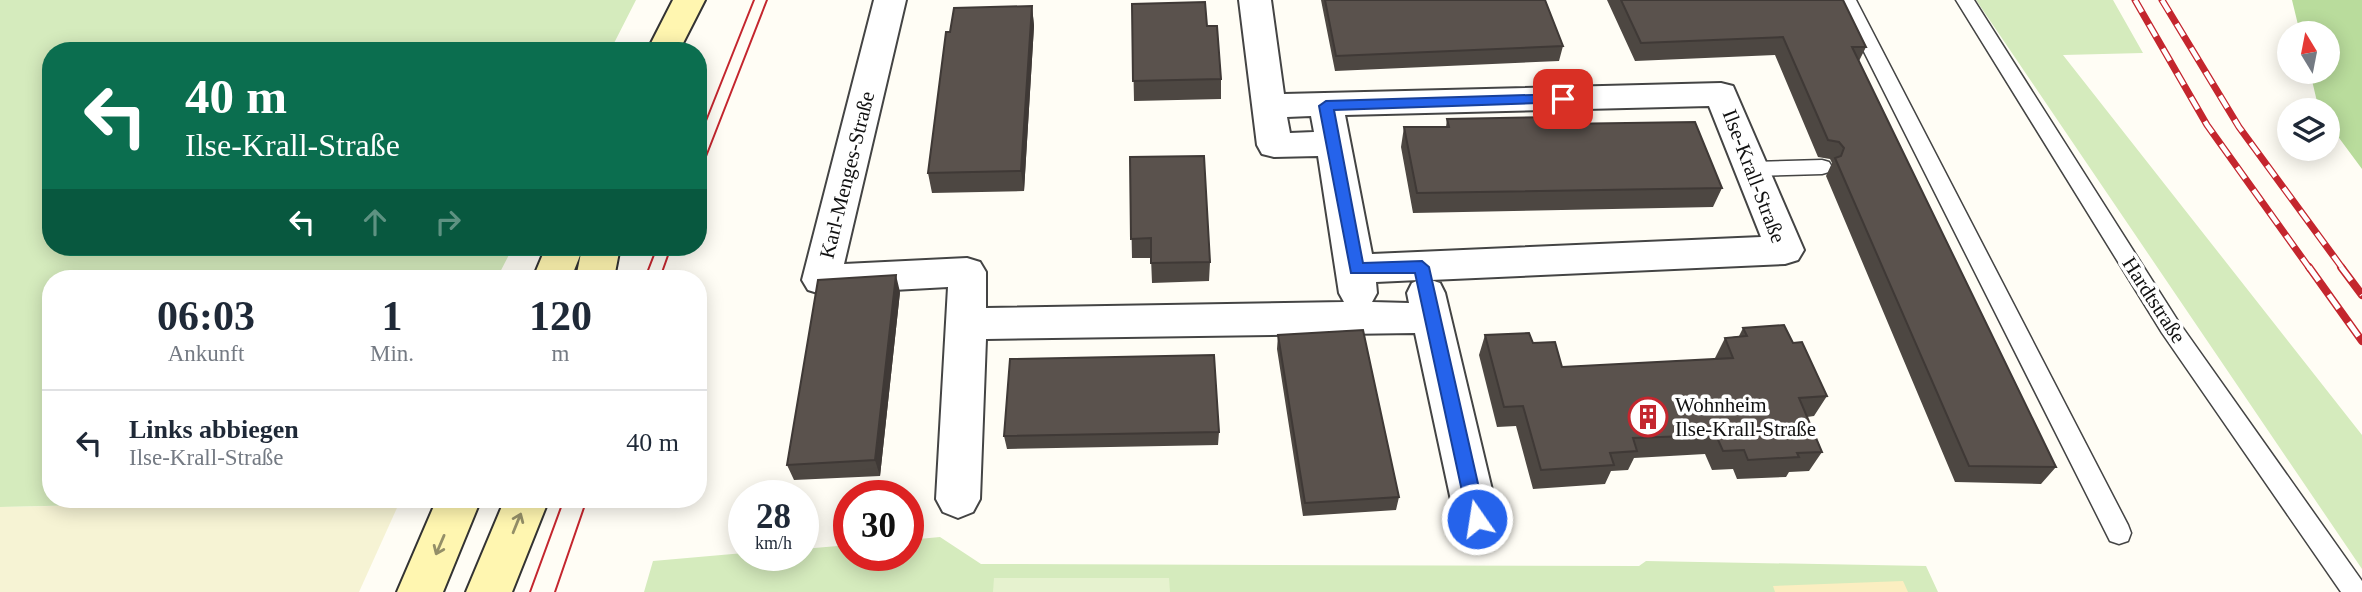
<!DOCTYPE html>
<html lang="de">
<head>
<meta charset="utf-8">
<style>
  :root { --surface:#fff; --page:#f6f6f7; --text:#1f2937; --muted:#747a83; --line:#e0e1e3 }
  body { margin:0; font-family:Georgia,serif; background:var(--page); color:var(--text); height:100vh; display:flex; flex-direction:column; font-size:26px; white-space:nowrap }
  * { box-sizing:border-box; margin:0 }
  p { font-size:23px; color:var(--muted) }
  .icon { flex:none; width:38px; height:38px; fill:none; stroke:currentColor; stroke-width:2; stroke-linecap:round; stroke-linejoin:round }
  .map { position:relative; flex:1; overflow:hidden }
  .sheet { position:absolute; left:42px; top:270px; width:665px; height:238px; display:flex; flex-direction:column; background:var(--surface); border-radius:28px; box-shadow:0 4px 18px #0003 }
  .sheet>* { flex:none }
  .guide { position:absolute; left:42px; top:42px; width:665px; height:214px; border-radius:28px; box-shadow:0 4px 18px #0003; background:#0b6e4f; color:#fff; overflow:hidden }
  .needle { width:46px; rotate:350deg }
  .buttons { position:absolute; left:2277px; top:21px; display:grid; gap:14px }
  .buttons a { display:grid; place-items:center; width:63px; height:63px; border-radius:50%; background:var(--surface); box-shadow:0 4px 18px #0003; font-size:35px }
  .speed { position:absolute; left:728px; top:480px; display:flex; gap:14px; font-size:35px; font-weight:700; text-align:center }
  .speed>* { display:grid; place-content:center; width:91px; height:91px; border-radius:50%; background:var(--surface); box-shadow:0 4px 18px #0003; line-height:1 }
  .speed small { font-size:18px; font-weight:400 }
  .speed .limit { border:10px solid #d22; background:#fff; color:#111 }
  .pin { position:absolute; display:grid; place-items:center; width:60px; height:60px; color:#fff; margin:-30px; border-radius:14px; box-shadow:0 4px 10px #0006 }
  .me { position:absolute; width:77px; margin:-38px; rotate:347deg; stroke-linejoin:round; filter:drop-shadow(0 0 5px #0008) }
  .turn { display:flex; align-items:center; gap:24px; height:147px; padding:0 28px; font-size:32px }
  .turn .icon { width:91px; height:91px; stroke-width:2.5 }
  .turn b { display:block; font-size:49px; line-height:60px }
  .lanes { display:flex; align-items:center; height:66px; padding:0 28px; background:#0003; justify-content:center; gap:35px; direction:ltr }
  .lanes .off { opacity:.35 }
  .eta { display:flex; justify-content:space-evenly; align-items:center; height:119px; text-align:center }
  .eta b { font-size:42px; font-weight:600; line-height:49px }
  ul { padding:0; list-style:none }
  li { display:flex; align-items:center; gap:21px; height:105px; padding:0 28px; border-top:2px solid var(--line) }
  li div { flex:1 }
  li b { display:block; font-size:26px }
  li em { font-style:normal }
  .map>svg:first-child { display:block }
  .farmland { fill:#f6f3d4 }
  .green { fill:#d5ebbd }
  .forest { fill:#b9dc9c }
  .sand { fill:#fbeec1 }
  .pitch { fill:#e6f2cf }
  .lines { fill:none; stroke-linecap:round; stroke-linejoin:round }
  .lane-casing { stroke:#444; stroke-width:3 }
  .street-casing { stroke:#444; stroke-width:4 }
  .secondary-casing { stroke:#333; stroke-width:4 }
  .lane { fill:#fff; fill-rule:evenodd }
  .street { fill:#fff; fill-rule:evenodd }
  .secondary { fill:#fff6b0; fill-rule:evenodd }
  .tram { stroke:#c4262e; stroke-width:2 }
  .rail-far1-casing { stroke:#c4262e; stroke-width:7 }
  .rail-casing { stroke:#c4262e; stroke-width:8 }
  .rail-far1 { stroke:#fff; stroke-width:4.5; stroke-dasharray:14; stroke-linecap:butt }
  .rail { stroke:#fff; stroke-width:5; stroke-dasharray:17; stroke-linecap:butt }
  .wall { fill:#4d4742 }
  .shaded-wall { fill:#3f3936 }
  .building { fill:#5a524d; stroke:#3f3936; stroke-width:2 }
  .oneway { stroke:#948f68 }
  .route { fill:#2563eb; stroke:#184099; stroke-width:2 }
  .labels { text-anchor:middle; stroke-width:7; stroke-linejoin:round; paint-order:stroke }
  .street-label { font-size:21px; fill:#111; stroke:#fff }
  .poi-label { font-size:21px; fill:#111; stroke:#fff; text-anchor:start }
</style>
</head>
<body>
<div class="map">
<svg width="2362" height="592" viewBox="0 0 2362 592">
  <rect width="100%" height="100%" fill="#fffdf5"/>
  <path class="farmland" d="M401,499l-42,93h-359v-85z"/>
  <path class="green" d="M0,0h636l-26,51h-559v196h462l-16,31h-446v221h300l-351,8z
    M1976,0h137l30,53 -80,2 299,380v134z
    M940,537l41,27 658,2 7,-5 280,5 12,26h-1294l9,-31 91,-8 59,2v-6l46,-4v10h59v-15z"/>
  <path class="forest" d="M2292,0h70v169l-34,-46v-13h-9l-9,-38h18v-39h-28z"/>
  <path class="sand" d="M1903,581l5,11h-133l-2,-6z"/>
  <path class="pitch" d="M994,578h175l1,14h-177z"/>
  <g class="lines">
    <defs>
      <path id="lane" d="M1838,0h18l272,525 3,8 -3,8 -9,3 -9,-3z
        M1956,0h18l204,321 184,260v11h-21l-179,-259z
        M1822,160l7,2 3,5 -3,5 -7,2 -69,2 -7,-2 -3,-5 3,-5 7,-2z"/>
      <path id="street" d="M874,0h32l-62,264 123,-6 13,4 6,10v36l358,-6 -5,-9 -21,-137 -44,1 -12,-3 -5,-9 -18,-145h32l13,94 437,-11 12,3 71,164 -6,10 -13,4 -354,16 9,3 5,10 54,226 -6,14 -16,5 -16,-5 -6,-14 -40,-186 -429,6 -6,160 -7,13 -15,6 -15,-6 -7,-13 12,-212 -127,7 -13,-4 -6,-10zM1709,106l52,131 -389,17 -27,-139zM1311,116l3,16 -24,1 -3,-16zM1419,280l-7,3 -5,10 2,10 -37,-1 5,-9 -1,-11z"/>
      <path id="secondary" d="M673,0h32l-26,51h-32z
        M546,247h74l-6,31h-38l5,-25 -10,25h-38z
        M437,499h44l-38,93h-46z
        M505,499h44l-37,93h-46z"/>
    </defs>
    <use href="#lane" class="lane-casing"/>
    <use href="#street" class="street-casing"/>
    <use href="#secondary" class="secondary-casing"/>
    <use href="#lane" class="lane"/>
    <use href="#street" class="street"/>
    <use href="#secondary" class="secondary"/>
    <path class="tram" d="M698,141l56,-141
      M698,177l69,-177
      M645,278l12,-31
      M660,278l11,-31
      M530,592l34,-93
      M555,592l32,-93"/>
    <defs>
      <path id="rail-far1" d="M2135,0l72,125 103,144
        M2162,0l77,127 104,142"/>
      <path id="rail" d="M2309,267l53,74
        M2341,267l21,28"/>
    </defs>
    <use href="#rail-far1" class="rail-far1-casing"/>
    <use href="#rail" class="rail-casing"/>
    <use href="#rail-far1" class="rail-far1"/>
    <use href="#rail" class="rail"/>
  </g>
  <path class="wall" d="M1321,0h224l18,46 -4,15 -224,10z
    M1607,0h236l23,47 -7,14 197,406 -15,17 -86,-2 -129,-306 6,-13 -2,-4 -12,-2 -43,-102 -140,6z
    M1132,4l75,22 14,53v20l-87,2z
    M1032,6l2,20 -10,165 -92,2 -4,-20 22,-141z
    M1447,119l111,5 164,64 -9,19 -300,6 -12,-66 3,-20h42z
    M1130,157l80,105 -1,19 -57,2 -1,-25h-19z
    M900,292l-20,184 -86,4 -7,-15z
    M1743,328l50,15 34,53 -13,20 -7,1 15,35 -13,19 -20,1 -3,5 -49,2 -4,-10 -21,1 -7,-16 -71,4 -6,12 -17,1 -6,13 -72,5 -17,-63 -19,1 -18,-72 6,-20 48,8 29,24 153,-8v-1l10,-20 14,-2z
    M1278,335l121,162 -3,13 -93,6 -26,-167z
    M1219,432l-1,13 -211,4 -3,-13z"/>
  <path class="shaded-wall" d="M1032,6l2,20 -10,165 -3,-20z
    M896,275l4,17 -20,184 -5,-16z"/>
  <path class="building" d="M1325,0h220l18,46 -227,10z
    M1621,0h222l23,47h-14l204,420 -87,-1 -134,-308 6,-2 3,-8 -5,-6 -11,-2 -45,-103 -142,6z
    M1205,2l2,24h10l4,53 -88,2 -1,-77z
    M1032,6l-11,165 -93,2 18,-141h4l4,-24z
    M1556,117l2,7 137,-2 27,66 -305,5 -13,-66h45l-2,-8z
    M1204,156l6,106 -59,1v-25l-20,1 -1,-82z
    M896,275l-21,185 -88,5 31,-185z
    M1784,325l9,18 9,-1 25,54 -28,2 23,54 -25,1 2,4 -51,3 -4,-10 -21,1 -7,-16 -83,3 4,13 -27,2 4,12 -73,5 -18,-64 -19,1 -19,-72 44,-2 4,10 22,-1 7,25 171,-9 -8,-20 22,-2 -4,-8z
    M1363,330l36,167 -94,6 -27,-168z
    M1214,355l5,77 -215,4 6,-77z"/>
  <defs><path id="oneway-shaft" d="M-6 0H5M1.5-3L5.5 0L1.5 3" fill="none" stroke-width="1.6" stroke-linecap="round" stroke-linejoin="round" transform="scale(1.75)"/></defs>
  <g class="oneway">
    <use href="#oneway-shaft" transform="translate(517 523) rotate(-68)"/>
    <use href="#oneway-shaft" transform="translate(440 545) rotate(113)"/>
  </g>
  <path class="route" d="M1563,94l7,5 -2,3 -234,8 29,153 59,-2 7,6 57,252 -2,6 -7,2 -6,-2 -3,-6 -53,-246h-64l-32,-167 7,-5z"/>
  <defs>
    <symbol id="building-ring" viewBox="-11 -11 22 22"><circle r="9.5" fill="#fff" stroke="#c4262e" stroke-width="1.5"/><path d="M-4-6H4V6H1V3H-1V6H-4ZM-2.5-4.3h1.7v1.8h-1.7ZM.8-4.3h1.7v1.8H.8ZM-2.5-1h1.7V.8h-1.7ZM.8-1h1.7V.8H.8Z" fill="#c4262e"/></symbol>
  </defs>
  <g fill-rule="evenodd">
    <use href="#building-ring" x="1626" y="395" width="44" height="44"/>
  </g>
  <g class="labels">
    <g class="street-label">
      <text transform="translate(847 175) rotate(-76)" y="7">Karl-Menges-Straße</text>
      <text transform="translate(1754 176) rotate(69)" y="7">Ilse-Krall-Straße</text>
      <text transform="translate(2154 300) rotate(57)" y="7">Hardtstraße</text>
    </g>
    <g class="poi-label">
      <text x="1675" y="412">Wohnheim<tspan x="1675" dy="24">Ilse-Krall-Straße</tspan></text>
    </g>
  </g>
</svg>
<div class="buttons">
<a><svg class="needle" viewBox="-14 -14 28 28"><path d="M0-13l5 13h-10z" fill="#e53935"/><path d="M0 13l5-13h-10z" fill="#747a83"/></svg></a>
<a><svg class="icon" aria-label="layers" viewBox="0 0 24 24"><path d="M12 4l9 5-9 5-9-5zM3 14l9 5 9-5"/></svg></a>
</div>
<div class="speed"><div>28<small>km/h</small></div><div class="limit">30</div></div>
<div class="pin" style="left:1563px;top:99px;background:#d93025"><svg class="icon" aria-label="arrive" viewBox="0 0 24 24"><path d="M6 21V4h12l-3 4 3 4H6"/></svg></div>
<svg class="me" style="left:1477px;top:519px" viewBox="-20 -20 40 40"><circle r="17" fill="#2563eb" stroke="#fff" stroke-width="3"/><path d="M0-11L8 9 0 5-8 9z" fill="#fff"/></svg>
<div class="guide">
<div class="turn"><svg class="icon" aria-label="left" viewBox="0 0 24 24"><path d="M17 20v-9H6M10 6l-5 5 5 5"/></svg><div><b>40 m</b>Ilse-Krall-Straße</div></div>
<div class="lanes"><svg class="icon" aria-label="left" viewBox="0 0 24 24"><path d="M17 20v-9H6M10 6l-5 5 5 5"/></svg><svg class="icon off" aria-label="ahead" viewBox="0 0 24 24"><path d="M12 20V5M6 11l6-6 6 6"/></svg><svg class="icon off" aria-label="right" viewBox="0 0 24 24"><path d="M7 20v-9h11M14 6l5 5-5 5"/></svg></div>
</div>
<section class="sheet">
<div class="eta">
<div><b>06:03</b><p>Ankunft</p></div>
<div><b>1</b><p>Min.</p></div>
<div><b>120</b><p>m</p></div>
</div>
<ul>
<li><svg class="icon" aria-label="left" viewBox="0 0 24 24"><path d="M17 20v-9H6M10 6l-5 5 5 5"/></svg><div><b>Links abbiegen</b><p>Ilse-Krall-Straße</p></div><em>40 m</em></li>
</ul>
</section>
</div>
</body>
</html>
